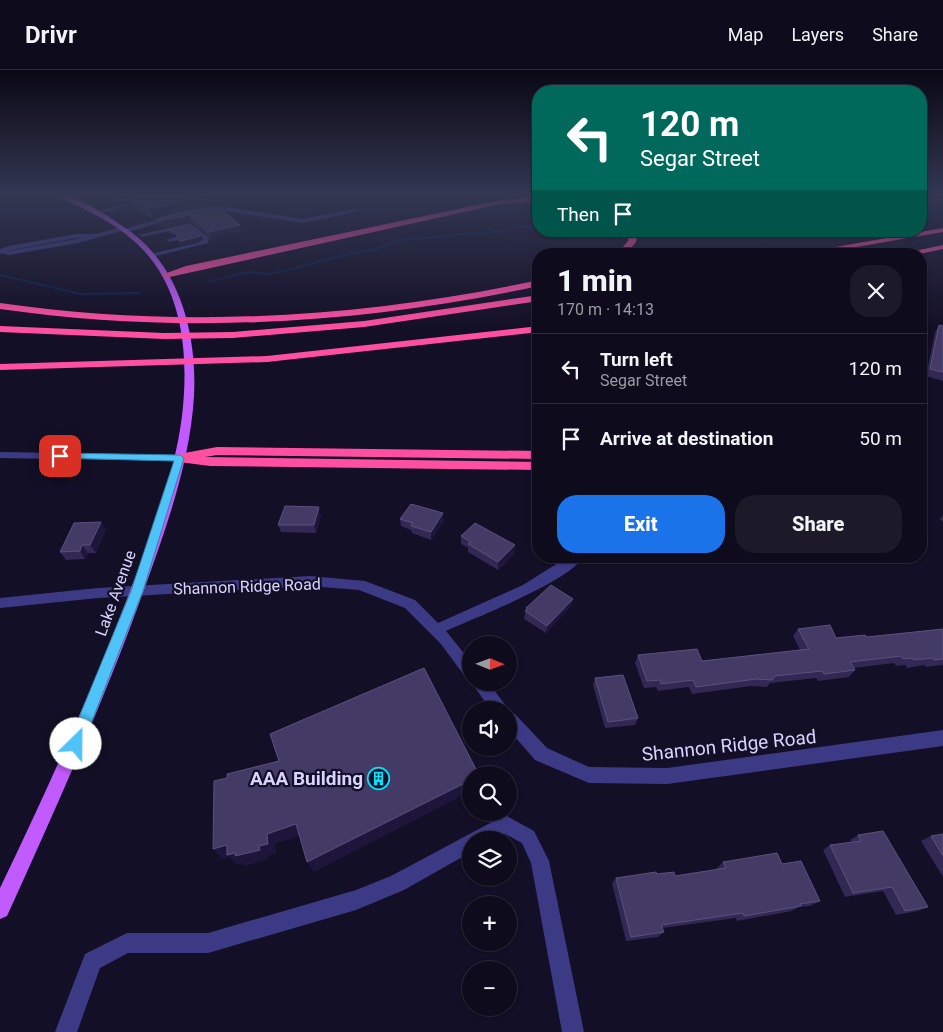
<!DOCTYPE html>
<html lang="en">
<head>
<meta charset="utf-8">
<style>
  :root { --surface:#0e0b1c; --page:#1c1929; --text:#f1f3f6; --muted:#9b9ba3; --line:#2e2b3b; --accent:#1a73e8 }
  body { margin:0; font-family:Roboto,sans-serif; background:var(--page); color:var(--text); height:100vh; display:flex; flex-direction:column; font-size:19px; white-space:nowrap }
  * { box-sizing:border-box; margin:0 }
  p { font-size:16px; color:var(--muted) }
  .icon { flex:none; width:28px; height:28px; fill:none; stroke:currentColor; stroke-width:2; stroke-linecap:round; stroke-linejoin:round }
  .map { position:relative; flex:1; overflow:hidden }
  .panel { position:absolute; left:532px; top:178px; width:395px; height:315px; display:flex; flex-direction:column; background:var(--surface); border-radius:20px; box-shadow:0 1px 4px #0004,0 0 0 1px var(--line) }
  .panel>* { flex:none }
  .hud { position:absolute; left:532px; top:15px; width:395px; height:152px; border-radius:20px; box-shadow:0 1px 4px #0004,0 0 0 1px var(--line); background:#00695c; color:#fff; overflow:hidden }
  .needle { width:32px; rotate:91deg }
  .tools { position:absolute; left:462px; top:566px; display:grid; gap:10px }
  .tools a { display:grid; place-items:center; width:55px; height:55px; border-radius:50%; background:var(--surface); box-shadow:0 1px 4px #0004,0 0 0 1px var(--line); font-size:25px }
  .pin { position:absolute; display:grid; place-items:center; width:42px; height:42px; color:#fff; margin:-21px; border-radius:10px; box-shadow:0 2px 8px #0006 }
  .me { position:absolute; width:55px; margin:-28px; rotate:23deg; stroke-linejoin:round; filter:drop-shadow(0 0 4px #0008) }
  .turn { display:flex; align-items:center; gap:18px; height:105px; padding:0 25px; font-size:22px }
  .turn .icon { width:65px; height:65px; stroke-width:2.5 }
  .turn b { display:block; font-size:35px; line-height:42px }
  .then { display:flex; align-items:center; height:48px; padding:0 25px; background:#0003; gap:10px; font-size:19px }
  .round { display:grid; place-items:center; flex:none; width:52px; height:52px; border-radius:20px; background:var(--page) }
  .head { display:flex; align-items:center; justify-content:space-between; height:85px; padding:0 25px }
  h1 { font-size:30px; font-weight:800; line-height:38px }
  .primary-button { display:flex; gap:10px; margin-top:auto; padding:10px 25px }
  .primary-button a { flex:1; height:58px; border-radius:20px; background:var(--accent); color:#fff; font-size:20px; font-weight:800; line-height:58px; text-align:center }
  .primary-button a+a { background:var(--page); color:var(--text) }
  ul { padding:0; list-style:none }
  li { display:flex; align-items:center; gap:15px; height:70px; padding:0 25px; border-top:1px solid var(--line) }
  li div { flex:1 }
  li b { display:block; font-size:19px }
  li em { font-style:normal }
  header { display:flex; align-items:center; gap:30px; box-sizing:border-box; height:70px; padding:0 25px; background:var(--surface); border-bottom:1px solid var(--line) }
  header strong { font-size:24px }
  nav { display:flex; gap:28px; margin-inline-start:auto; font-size:18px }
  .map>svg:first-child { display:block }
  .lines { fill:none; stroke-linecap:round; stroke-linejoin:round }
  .stream { fill:#0c2248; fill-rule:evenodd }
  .minor { fill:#3d3a85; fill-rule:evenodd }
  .major { fill:#c25bff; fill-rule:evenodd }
  .highway { fill:#ff4fa3; fill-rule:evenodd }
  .wall { fill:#312854 }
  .shaded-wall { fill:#1d163a }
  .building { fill:#433a66; stroke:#5a527e }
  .route { fill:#4fc3f7; stroke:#337fa1 }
  .labels { text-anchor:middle; stroke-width:4.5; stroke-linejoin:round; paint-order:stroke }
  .street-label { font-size:16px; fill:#d9d4ff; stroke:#130f26 }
  .near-street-label { font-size:19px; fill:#d9d4ff; stroke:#130f26 }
  .near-poi-label { font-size:19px; font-weight:bold; fill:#d9d4ff; stroke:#130f26; text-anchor:end }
</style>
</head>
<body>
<header>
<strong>Drivr</strong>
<nav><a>Map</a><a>Layers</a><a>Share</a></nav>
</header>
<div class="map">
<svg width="943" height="962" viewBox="0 0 943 962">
  <rect width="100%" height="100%" fill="#130f26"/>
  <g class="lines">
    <path class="stream" d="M517,155l22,3v2l-22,-3 -11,5 -107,9 -23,10 -24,3 -68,18 -15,3 -21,-2 -41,10 -2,-1 43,-11 21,2 15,-3 68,-18 22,-3 24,-10 107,-9z
      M0,204l81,19 58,-1 2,1 -2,1 -58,1 -81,-19z"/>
    <path class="minor" d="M156,124h10l-67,20 -5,-1z
      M225,137l78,12 52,-10 3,2 -55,12 -78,-12 -20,2 -3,-2z
      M173,145l2,3 -50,15 -3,-2 -44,12 -69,12 -9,-2v-4l9,-3 67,-12h20l25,-7 3,2zM76,168h6l-74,13 3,-1z
      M190,153l19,15 -1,5 -56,14 -2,-1v-2l47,-11 7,-4 -15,-12 -47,10 -3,-2z
      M175,167l2,1v2l-8,2 -3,-2z
      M0,382l179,3 5,3 -5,3 -179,-3z
      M569,486h15c-15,26 -108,61 -138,75l25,31v18l-5,-2 -25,-34 -36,-36 -46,-18 -49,-4 -212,12 -98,10v-10l98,-10 212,-12 55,5 50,19 23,23 85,-38z
      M471,610v2h17l21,28h-18l-20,-28z
      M509,642l6,2 32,34 42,19 78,1 276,-38v16l-276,38 -78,-1 -54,-23 -26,-30z
      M505,745l29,16 15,30 35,171h-22l-31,-169 -9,-20 -17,-9 -11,6h-23v12l-67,38 -48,20 -148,43h-80l-28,15 -23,64h-22l30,-78 42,-21h81l148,-43 35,-14z"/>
    <path class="major" d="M54,124c23,0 59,25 77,38 50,37 66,104 63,164 -4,66 -27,129 -49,191 -40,112 -89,221 -138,329l-7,3v-31c48,-100 94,-201 133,-305 20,-54 42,-110 49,-167 6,-51 3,-110 -28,-153 -17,-24 -42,-40 -68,-53 -10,-6 -22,-9 -32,-16z"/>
    <path class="highway" d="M539,126v4l-43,5 -331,73 -4,-3 25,-9 310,-65z
      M943,158v4l-127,22h-20z
      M630,161h8l-2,11 -10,12h-9l11,-13z
      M943,175v4l-24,5h-19z
      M539,210v6c-177,38 -359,49 -539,23v-6c180,26 362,15 539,-23z
      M539,225v6l-175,26 -131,11 -69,1 -164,-7v-6l164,7 69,-1 131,-11z
      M539,256v6l-272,30 -267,8v-6l267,-8z
      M217,377l322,4v8l-322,-4 -12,2 334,5v8l-329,-4 -31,-4 -6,-4 6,-4z"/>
  </g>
  <path class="wall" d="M108,124h99l4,12 -16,3 45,16 1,6 -30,8 -20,-17 -28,6 -3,-3 -3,-6 23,-6 -27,6 -21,-13 -2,-6 -6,2z
    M168,160l33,9 -19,6 -4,-4 -1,-5 -8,-3z
    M939,255l4,1v55l-17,-5 9,-44z
    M321,445l-5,18 -35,-1 -3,-7z
    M943,445v7l-3,-3z
    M400,449l44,2 -13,19 -19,-7 -1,-3 -10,-4z
    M106,459l-10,24h-8l-3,6 -19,1 -6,-8z
    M461,466l54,17 -17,17 -30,-18v-4l-7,-4z
    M573,529l-2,7 -25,27 -22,-14 2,-11z
    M798,559l38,9 31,-1 76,-8v36l-17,2 -1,-2 -18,3 -2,-3 -9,1 -2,-3 -40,5 1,2 -6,7 -31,4 -2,-3 -46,5 -3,4 -16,-1 -59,8 -3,-7 -31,4 -2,-4 -12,1 -9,-25 3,-8 64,6 98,-11 -7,-14z
    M595,608l43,40 -3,7 -30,3 -12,-43z
    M943,764v43l-22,-36 10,-5z
    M858,765l70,72 -10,4 -22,4 -13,-24 -38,6 -22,-47 7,-5 21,-3 -1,-2z
    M723,792l59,2 38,37 -10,5 -11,1 -7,4 -55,10 -1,-3 -74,10 2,4 -6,5 -32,4 -14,-58 4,-5 41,-4 18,2 42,-6v-2z"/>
  <path class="shaded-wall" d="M121,124h28l-21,1 2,5 -6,2z
    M208,125l3,11 -58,13 -4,-11z
    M189,145l2,7 -28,6 -3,-7z
    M240,155l1,6 -30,8 -2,-7z
    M200,166l1,3 -19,6 -1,-4z
    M319,437l2,8 -5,18 -2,-8z
    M443,443l1,8 -13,19v-8z
    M101,452l5,7 -10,24 -6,-8z
    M82,475l6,8 -3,6 -5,-8z
    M515,475v8l-17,17v-8z
    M573,529l-2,7 -25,27 1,-7z
    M471,710v11l-157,81 -7,-10z
    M296,754l7,11 -28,9 1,9 -8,3v3l-23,7 -3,-3 -5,2 -8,-8 -6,2 -10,-10 14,-4 32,1 8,-12z"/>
  <path class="building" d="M132,124h74l2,1 -59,13 -21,-13z
    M218,137l22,18 -31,7 -20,-17 -29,6 -3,-2 35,-9z
    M187,156l13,10 -19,5 -4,-3v-5l-9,-3z
    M939,255l4,1v46l-13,-3z
    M411,434l32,9 -12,19 -20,-6 2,-3 -13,-4z
    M285,436l34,1 -5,18h-36z
    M101,452l-11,23h-8l-2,6 -20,1 14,-29z
    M475,453l40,22 -17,17 -30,-18 3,-2 -10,-6z
    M551,515l22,14 -26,27 -22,-15 2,-2 -1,-1z
    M830,555l6,13 29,-3 2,2 76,-8v30l-9,1 -1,-2 -19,2 -2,-2 -9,1 -2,-3 -51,6 5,8 -31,4 -2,-3 -47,5 -3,4 -16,-1 -60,8 -3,-7 -32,4 -1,-4 -13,1 -9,-26 59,-6 5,12 107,-12 -11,-20z
    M424,598l55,107h-8v5l-164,82 -11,-38 -29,10 1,10 -9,2 1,4 -25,6 1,-3 -9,2v-10l-14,4 1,-68 13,-3v-4l52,-13 -9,-27z
    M623,605l15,43 -30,4 -13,-44z
    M883,761l45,76 -23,4 -13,-24 -39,6 -23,-48 31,-4 -3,-6z
    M943,764v22l-12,-20z
    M777,783l5,11 19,-3 19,40 -20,3 1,2 -57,10 -1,-3 -82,12 3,7 -33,5 -15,-59 40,-6 1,2 17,-2 1,4 51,-8 -3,-6z"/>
  <linearGradient id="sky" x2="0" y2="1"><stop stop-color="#0a0815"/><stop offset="0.48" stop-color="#333752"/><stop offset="1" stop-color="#333752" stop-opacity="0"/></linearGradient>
  <rect width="943" height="259" fill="url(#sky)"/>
  <path class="route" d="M60,383l120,2 4,3 -41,133 -60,153 -2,5 -5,2 -6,-2 -2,-5 63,-153 43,-130 -118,-3 -1,-2z"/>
  <defs>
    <symbol id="building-ring" viewBox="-11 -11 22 22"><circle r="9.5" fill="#130f26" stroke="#00e5ff" stroke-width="1.5"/><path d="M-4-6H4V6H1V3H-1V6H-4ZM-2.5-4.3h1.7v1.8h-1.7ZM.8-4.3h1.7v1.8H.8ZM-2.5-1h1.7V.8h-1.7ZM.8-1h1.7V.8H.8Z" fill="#00e5ff"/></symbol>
  </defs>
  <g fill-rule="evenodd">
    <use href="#building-ring" x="366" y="696" width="25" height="25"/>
  </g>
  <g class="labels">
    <g class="street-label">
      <text transform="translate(247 516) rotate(-2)" y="6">Shannon Ridge Road</text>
      <text transform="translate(115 523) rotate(-70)" y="6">Lake Avenue</text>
    </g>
    <g class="near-street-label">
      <text transform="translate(729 675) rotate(-6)" y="7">Shannon Ridge Road</text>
    </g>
    <g class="near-poi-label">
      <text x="363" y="715">AAA Building</text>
    </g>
  </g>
</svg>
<div class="tools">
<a><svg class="needle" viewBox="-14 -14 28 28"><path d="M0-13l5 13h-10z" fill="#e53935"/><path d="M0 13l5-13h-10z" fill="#9b9ba3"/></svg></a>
<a><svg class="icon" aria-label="sound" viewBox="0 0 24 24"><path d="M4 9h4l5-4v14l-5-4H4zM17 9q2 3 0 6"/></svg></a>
<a><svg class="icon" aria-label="search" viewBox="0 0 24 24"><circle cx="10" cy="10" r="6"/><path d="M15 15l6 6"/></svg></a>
<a><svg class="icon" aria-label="layers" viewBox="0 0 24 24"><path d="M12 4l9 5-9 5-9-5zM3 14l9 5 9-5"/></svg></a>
<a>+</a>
<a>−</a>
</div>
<div class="pin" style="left:60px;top:386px;background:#d93025"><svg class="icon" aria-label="arrive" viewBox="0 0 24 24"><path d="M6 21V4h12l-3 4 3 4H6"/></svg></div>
<svg class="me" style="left:76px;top:674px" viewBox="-20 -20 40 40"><circle r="19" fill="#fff"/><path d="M0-13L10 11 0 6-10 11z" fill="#4fc3f7"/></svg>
<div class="hud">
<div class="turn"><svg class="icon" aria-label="left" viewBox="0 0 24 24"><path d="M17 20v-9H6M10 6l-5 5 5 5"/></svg><div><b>120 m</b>Segar Street</div></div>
<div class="then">Then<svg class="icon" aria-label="arrive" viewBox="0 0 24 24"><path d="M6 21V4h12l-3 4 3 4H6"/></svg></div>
</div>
<section class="panel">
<div class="head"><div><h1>1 min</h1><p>170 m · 14:13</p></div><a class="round"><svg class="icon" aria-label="close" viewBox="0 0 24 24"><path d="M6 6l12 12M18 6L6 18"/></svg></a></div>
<ul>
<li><svg class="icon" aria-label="left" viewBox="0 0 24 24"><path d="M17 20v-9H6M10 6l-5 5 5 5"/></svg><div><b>Turn left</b><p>Segar Street</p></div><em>120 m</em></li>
<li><svg class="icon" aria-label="arrive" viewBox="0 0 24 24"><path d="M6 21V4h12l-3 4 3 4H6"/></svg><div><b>Arrive at destination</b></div><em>50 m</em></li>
</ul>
<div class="primary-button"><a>Exit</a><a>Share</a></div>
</section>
</div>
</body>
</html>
